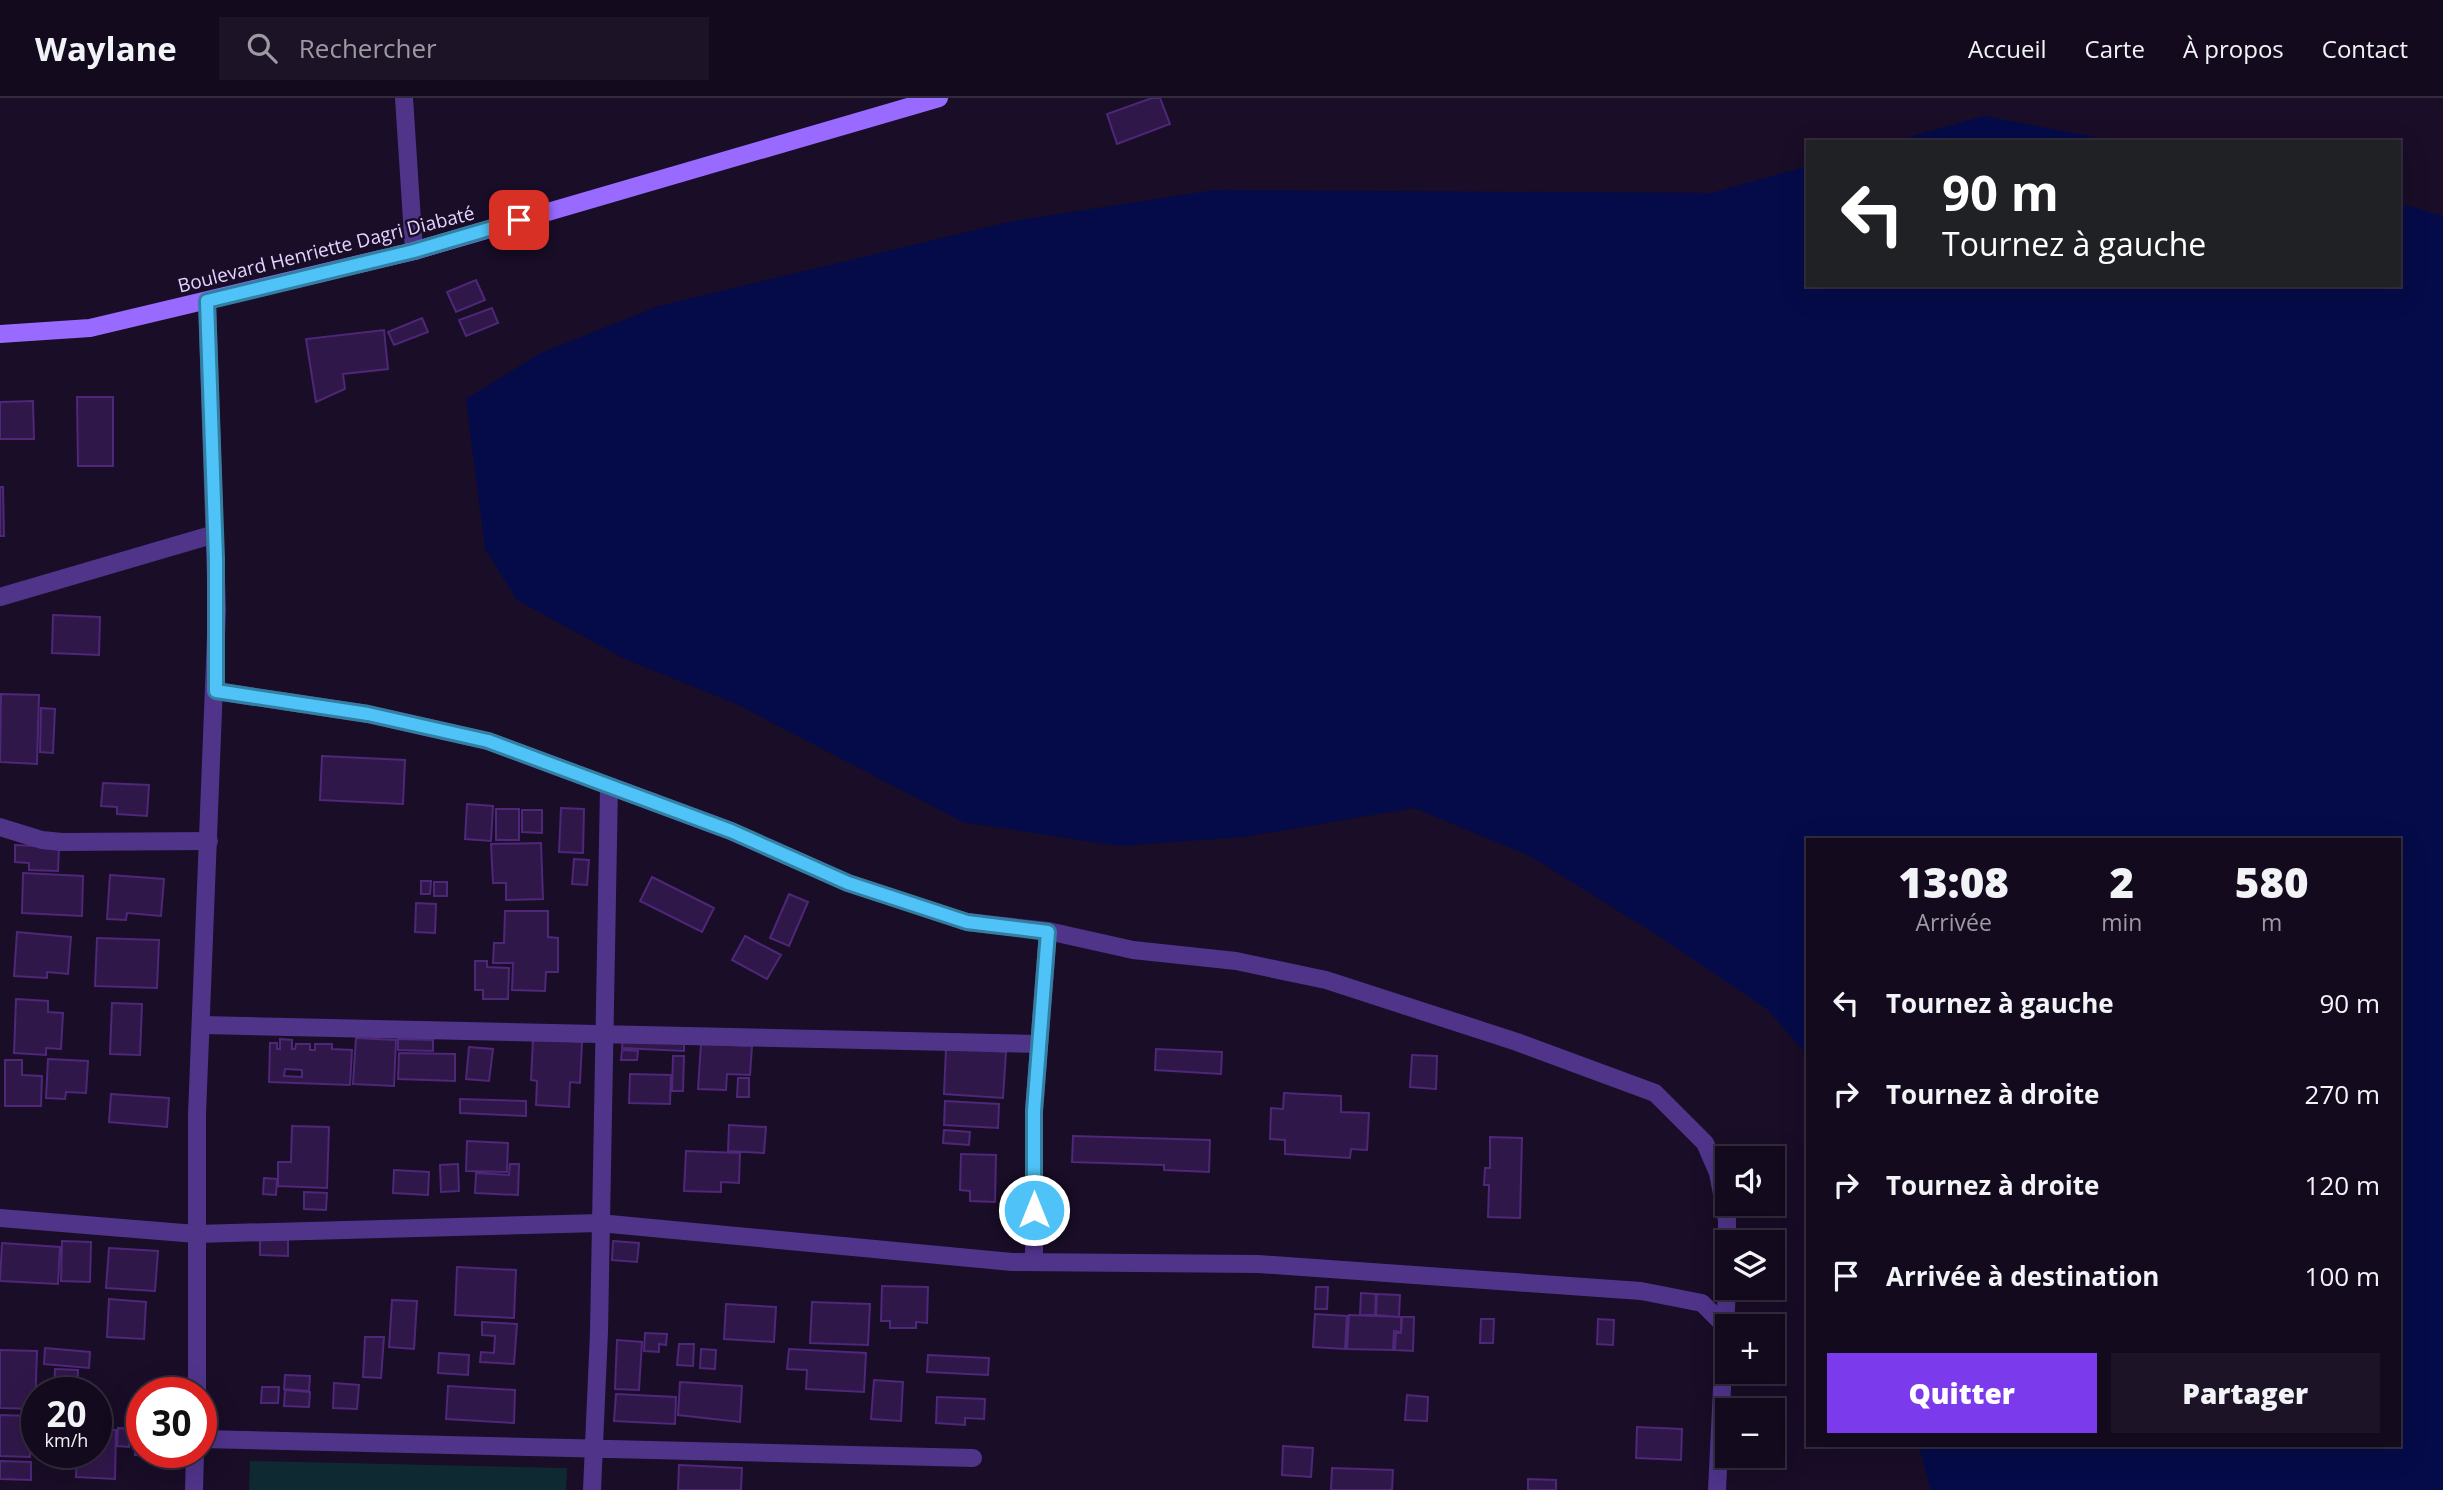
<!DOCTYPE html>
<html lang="fr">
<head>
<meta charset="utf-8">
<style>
  :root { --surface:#130a1d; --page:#1c1326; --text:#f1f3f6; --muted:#9d9aa4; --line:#322b3b; --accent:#7c3aed }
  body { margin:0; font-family:"Open Sans",sans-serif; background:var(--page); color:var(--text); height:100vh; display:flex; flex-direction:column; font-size:26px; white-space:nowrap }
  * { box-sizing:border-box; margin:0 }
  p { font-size:23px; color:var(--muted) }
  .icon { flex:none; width:38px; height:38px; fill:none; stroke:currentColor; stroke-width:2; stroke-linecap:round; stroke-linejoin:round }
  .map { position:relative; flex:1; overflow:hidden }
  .details { position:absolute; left:1806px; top:740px; width:595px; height:609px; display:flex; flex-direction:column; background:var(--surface); border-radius:0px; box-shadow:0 7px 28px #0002,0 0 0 2px var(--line) }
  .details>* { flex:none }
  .banner { position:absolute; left:1806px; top:42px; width:595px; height:147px; border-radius:0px; box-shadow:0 7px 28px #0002,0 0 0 2px var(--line); background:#202124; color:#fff; overflow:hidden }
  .controls { position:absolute; left:1715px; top:1048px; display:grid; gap:14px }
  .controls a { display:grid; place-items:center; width:70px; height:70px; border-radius:0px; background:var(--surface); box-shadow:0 7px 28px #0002,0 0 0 2px var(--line); font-size:35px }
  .speed { position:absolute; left:21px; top:1279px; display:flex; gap:14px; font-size:35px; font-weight:700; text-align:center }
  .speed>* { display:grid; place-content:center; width:91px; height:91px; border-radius:50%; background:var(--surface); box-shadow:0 7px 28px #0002,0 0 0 2px var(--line); line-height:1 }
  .speed small { font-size:18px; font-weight:400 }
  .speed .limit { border:10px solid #d22; background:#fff; color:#111 }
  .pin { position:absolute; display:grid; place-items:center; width:60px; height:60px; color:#fff; margin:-30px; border-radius:14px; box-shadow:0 4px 10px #0006 }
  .me { position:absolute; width:77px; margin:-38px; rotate:0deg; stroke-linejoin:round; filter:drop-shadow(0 0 5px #0008) }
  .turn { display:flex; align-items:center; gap:24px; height:147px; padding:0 21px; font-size:32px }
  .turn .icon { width:91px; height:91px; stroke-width:2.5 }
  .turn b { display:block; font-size:49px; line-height:60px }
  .eta { display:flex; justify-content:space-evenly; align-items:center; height:119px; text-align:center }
  .eta b { font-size:42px; font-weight:800; line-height:49px }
  .action { display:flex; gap:14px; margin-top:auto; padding:14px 21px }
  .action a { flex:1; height:80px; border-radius:0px; background:var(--accent); color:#fff; font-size:28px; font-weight:800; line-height:80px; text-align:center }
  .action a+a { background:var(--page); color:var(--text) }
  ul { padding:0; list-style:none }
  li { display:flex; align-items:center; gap:21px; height:91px; padding:0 21px }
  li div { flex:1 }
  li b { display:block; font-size:26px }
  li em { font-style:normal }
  header { display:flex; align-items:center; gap:42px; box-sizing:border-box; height:98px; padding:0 35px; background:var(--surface); border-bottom:2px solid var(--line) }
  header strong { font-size:33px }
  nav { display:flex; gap:38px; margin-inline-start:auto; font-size:24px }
  .search { width:490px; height:63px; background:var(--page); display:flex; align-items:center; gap:18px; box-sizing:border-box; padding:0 24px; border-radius:0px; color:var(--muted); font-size:26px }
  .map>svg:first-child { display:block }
  .green { fill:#0f2932 }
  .water { fill:#050b48 }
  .building { fill:#30174a; stroke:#4e2778; stroke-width:2; fill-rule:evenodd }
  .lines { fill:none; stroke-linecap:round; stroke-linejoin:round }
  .minor { stroke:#4f348a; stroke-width:18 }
  .tertiary { stroke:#4f348a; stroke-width:18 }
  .secondary { stroke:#986aff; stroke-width:18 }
  .route-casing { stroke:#337fa1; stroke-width:18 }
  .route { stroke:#4fc3f7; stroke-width:12 }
  .labels { text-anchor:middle; stroke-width:5; stroke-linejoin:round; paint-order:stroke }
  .street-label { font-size:19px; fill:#e4d3ff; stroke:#190d27 }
</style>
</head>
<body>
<header>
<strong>Waylane</strong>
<div class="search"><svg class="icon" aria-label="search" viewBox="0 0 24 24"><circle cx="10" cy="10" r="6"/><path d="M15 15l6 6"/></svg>Rechercher</div>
<nav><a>Accueil</a><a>Carte</a><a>À propos</a><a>Contact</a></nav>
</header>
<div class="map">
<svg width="2443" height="1392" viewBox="0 0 2443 1392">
  <rect width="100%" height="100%" fill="#190d27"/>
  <path class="green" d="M250,1363l317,7 -1,22h-317z"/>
  <path class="water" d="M1984,18l136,26h-228z
    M1808,68v119h591v-82l44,13v1274h-512l-12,-44h480v-606h-591v216l-40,-46 -111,-75 -127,-79 -116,-48 -171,29 -124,9 -156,-24 -229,-119 -109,-44 -108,-59 -32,-51 -19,-150 75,-46 118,-47 354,-85 202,-31 496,3z"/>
  <path class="building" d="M1152,0h8l10,26 -53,20 -10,-30z
    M476,182l9,20 -29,12 -9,-20z
    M492,210l6,15 -32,13 -7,-16z
    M422,220l6,14 -34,13 -6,-13z
    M384,232l4,39 -45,5 2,15 -29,13 -10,-63z
    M77,299h36v69h-35z
    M33,303l1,38h-34v-37z
    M0,389h3l1,49h-4z
    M53,517l47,2 -1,38 -47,-2z
    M1,596l38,1 -2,69 -37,-2z
    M41,610l14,1 -2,44 -13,-1z
    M322,658l83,4 -2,44 -83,-4z
    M103,685l46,2 -2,31 -30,-2v-7l-16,-1z
    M467,706l26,2 -2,35 -26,-2z
    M561,710l23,1 -1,44 -24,-1z
    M496,711h23v31h-23z
    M522,712h20v23l-20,-1z
    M541,745l2,56 -37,1v-17h-13l-2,-39z
    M15,747l44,2 -1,24 -29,-1v-7l-14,-1z
    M574,761l15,1 -2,25 -15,-1z
    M23,775l60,3 -1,40 -60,-3z
    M110,777l54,4 -3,37 -34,-3 -1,7 -19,-1z
    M652,779l62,31 -12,24 -62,-31z
    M421,783h10l-1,13h-9z
    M434,784h13v14h-13z
    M789,796l19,8 -19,44 -19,-8z
    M416,805l20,1 -1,29 -20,-1z
    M505,813h43v26l10,1v34h-12l-1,19 -33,-1 1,-27h-20l1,-20h10z
    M17,834l54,5 -3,37 -21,-2v6l-33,-2z
    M745,838l36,19 -14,24 -35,-19z
    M97,840l62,2 -2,48 -62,-2z
    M475,863h12v6l22,1 -1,31h-25v-9h-8z
    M16,901l32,2v11l15,1 -2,36 -15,-1v7l-32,-2z
    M112,905l30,1 -2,51 -30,-1z
    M623,937l61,4v12l-62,-3z
    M356,940l40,2 -2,46 -41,-2z
    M280,941l12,1v9h3l1,-5h14v6h5v-6h17v5l20,1 -2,35 -81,-3 1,-39h7v6h3zM285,971l17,1v7l-18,-1z
    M398,941l35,1v11l-35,-1z
    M533,941l49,3 -2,41 -10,-1 -1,25 -33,-2 1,-24 -6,-1z
    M701,946l51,2 -2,29 -23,-1 -1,16 -28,-1z
    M469,949l24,2 -4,32 -23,-2z
    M946,950l60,4 -3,46 -59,-4z
    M1156,951l66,3 -1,22 -66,-4z
    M622,952l16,1 -1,9h-16z
    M399,955l56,1v27l-57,-2z
    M1412,957l25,1 -1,33 -26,-2z
    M673,958h11l-1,35h-11z
    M48,961l40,2 -2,32 -20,-1 -1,7 -19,-1z
    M5,962h17v15l20,1 -1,30h-36z
    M630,976l41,1 -1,29 -41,-1z
    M738,980h11v19h-12z
    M1284,995l57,3v16l28,1 -2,37 -16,-1 -1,9 -65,-4v-14l-15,-1 1,-31 12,1z
    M111,996l58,4 -2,29 -58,-5z
    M460,1001l66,2v15l-66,-3z
    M945,1003l54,3 -1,24 -54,-3z
    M729,1027l37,2 -2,26 -36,-2z
    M292,1028l37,1 -2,61 -49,-2v-24h13z
    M944,1032l26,2 -1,13 -26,-2z
    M1073,1038l137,4 -1,32 -45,-2v-5l-92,-3z
    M1490,1039l32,1 -2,80 -32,-1 1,-32h-5l1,-17h5z
    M467,1043l41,2 -1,29 -41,-1z
    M686,1053l54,2 -1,30 -18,-1v10l-37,-1z
    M961,1056l35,1 -1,47 -25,-1v-10l-10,-1z
    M458,1066l1,27 -18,1 -1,-27z
    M510,1066h9l-1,31 -43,-2 1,-20 33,2z
    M394,1072l35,2 -1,23 -35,-2z
    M264,1080l13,1 -1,16 -13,-1z
    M304,1094l23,1 -1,17 -22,-1z
    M260,1141l28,1v16l-28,-1z
    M62,1143l29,1 -1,40 -29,-1z
    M613,1143l26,2 -2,19 -25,-2z
    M2,1145l58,4 -2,37 -58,-3z
    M109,1150l49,3 -3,40 -49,-3z
    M457,1169l59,3 -2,48 -59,-3z
    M882,1188l46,1 -1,36 -11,-1v6h-26v-7h-9z
    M1316,1189h12l-1,22h-12z
    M1361,1195l15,1 -1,21h-15z
    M1377,1196l23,1 -1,22 -23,-2z
    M109,1201l37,3 -2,37 -37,-2z
    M392,1202l25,1 -3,48 -25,-2z
    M812,1204l58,2 -2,41 -58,-2z
    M726,1206l50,3 -2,35 -50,-3z
    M1315,1216l32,2 -2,33 -32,-2z
    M1349,1217l52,2v15l-7,-1 -1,19 -46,-1z
    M1402,1219h12l-1,34 -18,-1 1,-17h5z
    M1481,1221h13l-1,24h-13z
    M1598,1221l16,1 -1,25 -16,-1z
    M482,1224l35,2 -3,40 -34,-2 1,-10 13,1 1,-17 -13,-1z
    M645,1235l22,1 -1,11 -7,-1v8l-15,-1z
    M365,1239h19l-3,41 -18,-1z
    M617,1242l25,2 -3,48 -24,-1z
    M679,1246h15l-1,22 -16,-1z
    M45,1250l45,4 -1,16 -45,-4z
    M701,1251l15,1 -1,19 -15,-1z
    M789,1251l77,4 -2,39 -58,-3 1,-19 -20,-1z
    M0,1252l37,1 -2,58 -35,-1z
    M439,1255l30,2 -1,20 -30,-2z
    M928,1257l61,3 -1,17 -61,-3z
    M55,1271l23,1 -1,23h-23z
    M285,1277l25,1 -1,15 -25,-2z
    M163,1280l11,1 -1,14h-11z
    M874,1282l29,2 -2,39 -30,-2z
    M680,1284l62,4 -2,36 -62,-7z
    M334,1285l25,2 -2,24 -24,-1z
    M448,1288l67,4 -1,33 -68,-4z
    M262,1289h17l-1,16h-17z
    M285,1292l25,2 -1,15 -25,-1z
    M616,1296l60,3 -1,27 -61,-3z
    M1407,1297l21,2 -1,24 -22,-1z
    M937,1299l48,2 -1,20 -19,-1v7l-29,-2z
    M138,1308h4v46h14v4l-21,-1z
    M0,1317l32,1 -2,41 -30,-1z
    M1637,1329l45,2 -1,31 -45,-2z
    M118,1330l13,1 -2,18 -12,-1z
    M96,1332h20l-1,49 -39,-2 1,-25h19z
    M1283,1348l30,2 -2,29 -29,-2z
    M0,1363l31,1v18l-31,-1z
    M679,1367l63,3 -1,22h-63z
    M1332,1370l61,2 -1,20h-61z
    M1528,1381l28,1v10h-28z"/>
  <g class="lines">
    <path class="minor" d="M404,0l10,153
      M0,499l215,-63
      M0,729l42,13 20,2 147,-1
      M202,927l836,19
      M0,1120l196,16 403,-11 413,39 246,2 383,27 61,12 23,23
      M1034,1162v-149l14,-180
      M201,1341l772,19
      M592,1392l7,-158 10,-545"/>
    <path class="tertiary" d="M216,593l152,23 120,27 243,90 117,52 119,39 81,9 85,19 103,11 90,19 191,62 138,51 50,50 13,30 9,47v47
      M197,1295v-279l20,-504 -10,-309
      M194,1392l1,-38
      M1717,1392l10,-202"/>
    <path class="secondary" d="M0,236l90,-6 324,-77 525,-153"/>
  </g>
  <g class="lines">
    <defs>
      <path id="route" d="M519,122l-105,31 -207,50 9,258v132l152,23 120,27 243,90 117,52 119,39 81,10 -14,179v99"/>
    </defs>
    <use href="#route" class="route-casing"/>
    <use href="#route" class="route"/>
  </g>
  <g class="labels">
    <g class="street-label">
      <text transform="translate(326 151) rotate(-14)" y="7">Boulevard Henriette Dagri Diabaté</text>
    </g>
  </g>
</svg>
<div class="controls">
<a><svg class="icon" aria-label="sound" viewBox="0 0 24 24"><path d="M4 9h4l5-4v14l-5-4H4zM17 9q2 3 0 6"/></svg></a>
<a><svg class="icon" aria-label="layers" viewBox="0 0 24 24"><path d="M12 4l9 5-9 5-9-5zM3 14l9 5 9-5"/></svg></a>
<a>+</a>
<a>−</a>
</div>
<div class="speed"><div>20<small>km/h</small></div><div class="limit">30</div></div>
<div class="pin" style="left:519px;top:122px;background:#d93025"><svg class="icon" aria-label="arrive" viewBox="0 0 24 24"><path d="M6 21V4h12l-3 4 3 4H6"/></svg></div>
<svg class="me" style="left:1034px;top:1112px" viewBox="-20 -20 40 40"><circle r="17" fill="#4fc3f7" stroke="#fff" stroke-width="3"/><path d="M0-11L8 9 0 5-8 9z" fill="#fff"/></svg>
<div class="banner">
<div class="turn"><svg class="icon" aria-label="left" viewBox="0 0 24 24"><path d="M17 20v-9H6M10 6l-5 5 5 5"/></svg><div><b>90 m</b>Tournez à gauche</div></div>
</div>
<section class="details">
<div class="eta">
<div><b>13:08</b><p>Arrivée</p></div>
<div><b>2</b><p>min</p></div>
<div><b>580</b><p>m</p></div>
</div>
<ul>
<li><svg class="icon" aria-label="left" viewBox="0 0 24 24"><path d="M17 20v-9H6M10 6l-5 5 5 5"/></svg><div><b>Tournez à gauche</b></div><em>90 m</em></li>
<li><svg class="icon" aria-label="right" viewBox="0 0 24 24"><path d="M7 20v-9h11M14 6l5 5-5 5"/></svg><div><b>Tournez à droite</b></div><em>270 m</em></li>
<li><svg class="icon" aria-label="right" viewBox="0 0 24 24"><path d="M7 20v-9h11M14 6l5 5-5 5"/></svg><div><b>Tournez à droite</b></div><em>120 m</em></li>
<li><svg class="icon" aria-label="arrive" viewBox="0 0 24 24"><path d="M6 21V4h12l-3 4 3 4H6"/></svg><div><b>Arrivée à destination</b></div><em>100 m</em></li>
</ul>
<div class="action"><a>Quitter</a><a>Partager</a></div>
</section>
</div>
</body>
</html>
